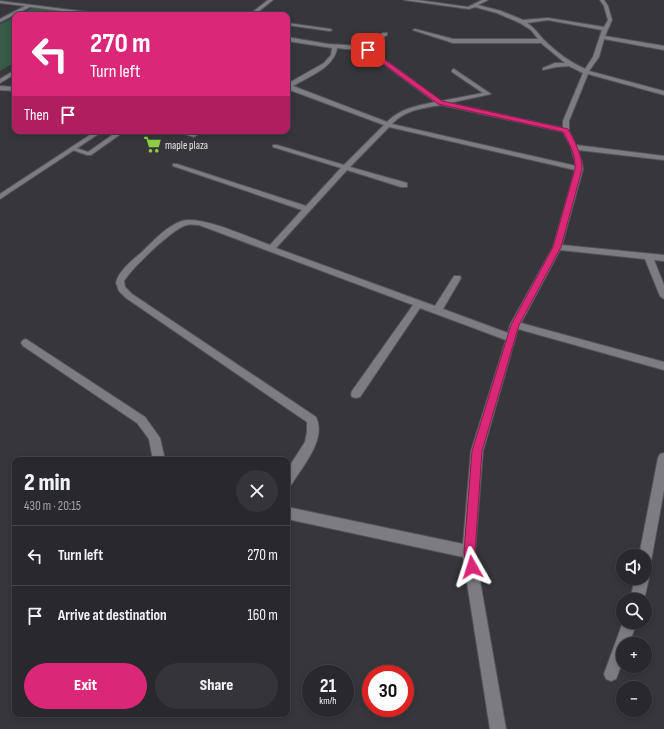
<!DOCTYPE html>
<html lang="en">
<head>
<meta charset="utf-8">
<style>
  :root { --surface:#29282c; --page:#353438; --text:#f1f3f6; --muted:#a5a6a9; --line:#454448; --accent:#db2777 }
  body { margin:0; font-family:"Sofia Sans Condensed",sans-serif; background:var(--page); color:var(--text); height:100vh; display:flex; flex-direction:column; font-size:15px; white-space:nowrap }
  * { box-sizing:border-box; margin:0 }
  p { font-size:13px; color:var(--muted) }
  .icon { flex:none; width:22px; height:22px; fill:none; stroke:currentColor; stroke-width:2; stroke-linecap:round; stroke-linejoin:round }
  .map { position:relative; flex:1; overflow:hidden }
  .side { position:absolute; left:12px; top:457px; width:278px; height:260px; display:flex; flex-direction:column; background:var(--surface); border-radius:8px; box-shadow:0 2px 6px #0003,0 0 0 1px var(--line) }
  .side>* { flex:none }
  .top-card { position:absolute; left:12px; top:12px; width:278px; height:122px; border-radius:8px; box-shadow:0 2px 6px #0003,0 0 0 1px var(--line); background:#db2777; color:#fff; overflow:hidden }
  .buttons { position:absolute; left:616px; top:549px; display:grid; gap:8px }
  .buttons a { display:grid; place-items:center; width:36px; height:36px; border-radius:50%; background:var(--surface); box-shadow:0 2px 6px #0003,0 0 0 1px var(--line); font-size:20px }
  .speed { position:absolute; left:302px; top:665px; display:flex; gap:8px; font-size:20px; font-weight:700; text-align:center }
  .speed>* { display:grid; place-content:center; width:52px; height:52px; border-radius:50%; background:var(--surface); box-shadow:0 2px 6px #0003,0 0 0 1px var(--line); line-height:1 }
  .speed small { font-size:10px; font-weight:400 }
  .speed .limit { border:6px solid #d22; background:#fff; color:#111 }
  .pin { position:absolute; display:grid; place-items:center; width:34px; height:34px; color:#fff; margin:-17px; border-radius:8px; box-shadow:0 2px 6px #0006 }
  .me { position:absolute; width:44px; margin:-22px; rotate:354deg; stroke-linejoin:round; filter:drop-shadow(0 0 3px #0008) }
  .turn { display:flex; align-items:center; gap:14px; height:84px; padding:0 12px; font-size:18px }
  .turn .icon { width:52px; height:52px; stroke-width:2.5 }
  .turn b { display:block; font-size:28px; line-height:34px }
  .then { display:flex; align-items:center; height:38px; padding:0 12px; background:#0003; gap:8px; font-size:15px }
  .round { display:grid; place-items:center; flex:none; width:42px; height:42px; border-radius:21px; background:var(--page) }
  .head { display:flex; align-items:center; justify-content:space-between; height:68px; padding:0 12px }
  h1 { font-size:24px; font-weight:800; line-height:30px }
  .cta { display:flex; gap:8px; margin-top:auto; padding:8px 12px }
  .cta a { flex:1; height:46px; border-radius:24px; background:var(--accent); color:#fff; font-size:16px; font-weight:800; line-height:46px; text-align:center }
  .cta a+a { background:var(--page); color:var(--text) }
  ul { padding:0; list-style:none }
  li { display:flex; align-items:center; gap:12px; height:60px; padding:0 12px; border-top:1px solid var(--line) }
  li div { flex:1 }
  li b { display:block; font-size:15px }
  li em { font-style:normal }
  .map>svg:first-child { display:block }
  .green { fill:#375b47 }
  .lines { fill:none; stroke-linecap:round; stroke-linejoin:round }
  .street-casing { stroke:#555458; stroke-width:2 }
  .secondary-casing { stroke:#555458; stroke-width:2 }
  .street { fill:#7d7c81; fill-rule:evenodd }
  .secondary { fill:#7d7c81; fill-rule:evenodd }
  .route { fill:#db2777; stroke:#8e194d }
  .labels { text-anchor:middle; stroke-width:4; stroke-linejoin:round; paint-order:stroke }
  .far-poi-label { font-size:11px; fill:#e3e2e4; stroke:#37363a; text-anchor:start }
</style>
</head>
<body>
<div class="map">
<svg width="664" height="729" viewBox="0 0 664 729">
  <rect width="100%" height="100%" fill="#37363a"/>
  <path class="green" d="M35,7l58,7 -3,1h-72z
    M15,17v45l-15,9v-47z"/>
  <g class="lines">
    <defs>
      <path id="street" d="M404,0h13l51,7 14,-7h6l-10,5 23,6 22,9 25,-2 56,9 4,-7 -4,-14 -4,-6h4l4,6 4,14 -7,16 59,10v4l-60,-11 -5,18 -10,14 75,20v4l-76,-21 -19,47v10l7,14 88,11v4l-86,-10 4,13 1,6 -21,76 102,10v6l-10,-1 10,25v14l-4,-3 -15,-37 -85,-9 -39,73 143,39v8l-146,-41 -35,122 -8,101 31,177h-16l-27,-172 -176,-38v-12l176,37 8,-93 35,-111 -86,-32 -60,89 -4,1 -4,-1 -1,-3 1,-3 61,-86 -214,-80c-4,0 -8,-1 -12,0 -14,3 -55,43 -63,56l1,6 7,7 184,123c11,22 -14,50 -25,68l-4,1v-16l18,-28 2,-10v-10l-181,-124 -7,-7 -3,-8c2,-12 18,-24 27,-32 11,-11 24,-25 39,-30 19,-6 68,17 88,24l32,-35 -129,-44v-2h4l129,42 35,-38 -68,-21v-2h4l67,20 40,-40 -97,-36v-5l37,-21 7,-8 1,-7 -45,-7v-4l41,7 32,2 23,-13h4v2l-22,13 5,1 71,52 42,-8 -31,-21v-2l2,-1 37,25 -42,9 114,25v-7l20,-48 -14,-7 -13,1 -13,3v-2l12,-5h10l-24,-20h-88l-40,-13 2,-1 38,10h85l-7,-9 -11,-7 -23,-10 -22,-6 -6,2zM548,20l54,10 -9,27 -8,12c-15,-7 -29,-17 -41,-29 -6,-6 -9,-12 -17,-17zM337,48l29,3 69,51c-18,4 -34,6 -48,20l-94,-36c15,-9 42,-19 44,-38zM441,105l122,27 8,15 5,19 -184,-42c13,-14 30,-16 49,-19zM389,127l186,43 -22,77 -43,78 -2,8 -65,-24 18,-31 -1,-2h-6l-19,30 -159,-58 71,-78 54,17h6v-4l-57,-16z
        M0,1l103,13 2,1h-13l-62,-8 -30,15v-3l25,-13 -25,-3z
        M287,23l43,6 2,1 -2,1 -43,-6z
        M15,70v4l-15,9v-4z
        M0,86l15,1v4l-15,-1z
        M118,131h7l-34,24h-4l-17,-6 3,-2 15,5z
        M175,131h11l11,4 -3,2z
        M26,339l119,78 15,21 5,22h-12l-4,-21 -12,-16 -114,-77 -2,-3 2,-3z
        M664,453v37l-13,71 -1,5 -5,1v-11h-6l19,-98 2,-4z
        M645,573l4,5 -5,22h-14l5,-22h10z
        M623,622h14l-8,22h-6v17l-7,18 -5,2 -5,-2 -2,-5z"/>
      <path id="secondary" d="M268,0h5l-19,15h-5z
        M96,131h7l-103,68v-5z"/>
    </defs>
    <use href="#street" class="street-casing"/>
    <use href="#secondary" class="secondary-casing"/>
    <use href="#street" class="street"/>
    <use href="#secondary" class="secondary"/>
  </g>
  <path class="route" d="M366,49h4l72,52 126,28c7,12 14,26 14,40l-21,78 -42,78 -37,126 -7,101 3,15 -2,4 -4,2 -5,-2 -3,-19 8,-101 39,-126 42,-78 22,-78c1,-14 -6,-26 -12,-37l-125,-28 -72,-53z"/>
  <defs>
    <symbol id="supermarket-bare" viewBox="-9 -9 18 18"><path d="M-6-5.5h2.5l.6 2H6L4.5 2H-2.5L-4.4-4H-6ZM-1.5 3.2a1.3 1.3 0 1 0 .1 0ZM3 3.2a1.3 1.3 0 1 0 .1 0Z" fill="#8dce44" stroke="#37363a" stroke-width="2.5" paint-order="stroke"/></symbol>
  </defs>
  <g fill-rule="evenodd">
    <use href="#supermarket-bare" x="140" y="132" width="25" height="25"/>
  </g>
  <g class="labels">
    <g class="far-poi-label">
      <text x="165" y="149">maple plaza</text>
    </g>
  </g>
</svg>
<div class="buttons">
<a><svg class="icon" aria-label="sound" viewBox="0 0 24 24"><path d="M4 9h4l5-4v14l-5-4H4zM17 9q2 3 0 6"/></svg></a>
<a><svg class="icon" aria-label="search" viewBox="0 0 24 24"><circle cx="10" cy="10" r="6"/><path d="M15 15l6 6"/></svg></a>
<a>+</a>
<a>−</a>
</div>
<div class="speed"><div>21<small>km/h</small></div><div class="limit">30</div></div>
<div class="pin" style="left:368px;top:50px;background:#d93025"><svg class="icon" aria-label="arrive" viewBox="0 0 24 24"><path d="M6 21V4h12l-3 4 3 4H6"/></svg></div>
<svg class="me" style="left:472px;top:567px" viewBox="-20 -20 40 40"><path d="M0-17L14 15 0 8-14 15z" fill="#db2777" stroke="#fff" stroke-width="4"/></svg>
<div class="top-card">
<div class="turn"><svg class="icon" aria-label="left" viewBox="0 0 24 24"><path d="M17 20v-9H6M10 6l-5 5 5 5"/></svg><div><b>270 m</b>Turn left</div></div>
<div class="then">Then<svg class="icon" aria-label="arrive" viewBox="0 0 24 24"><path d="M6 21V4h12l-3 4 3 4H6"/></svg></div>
</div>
<section class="side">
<div class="head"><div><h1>2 min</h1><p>430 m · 20:15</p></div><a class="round"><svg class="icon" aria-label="close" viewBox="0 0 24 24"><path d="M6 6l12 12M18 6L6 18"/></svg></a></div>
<ul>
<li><svg class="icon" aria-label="left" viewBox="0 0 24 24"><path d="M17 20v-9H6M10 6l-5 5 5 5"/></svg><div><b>Turn left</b></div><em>270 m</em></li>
<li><svg class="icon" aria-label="arrive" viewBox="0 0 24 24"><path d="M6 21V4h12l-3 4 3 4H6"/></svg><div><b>Arrive at destination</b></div><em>160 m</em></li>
</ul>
<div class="cta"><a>Exit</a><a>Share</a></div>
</section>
</div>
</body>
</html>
